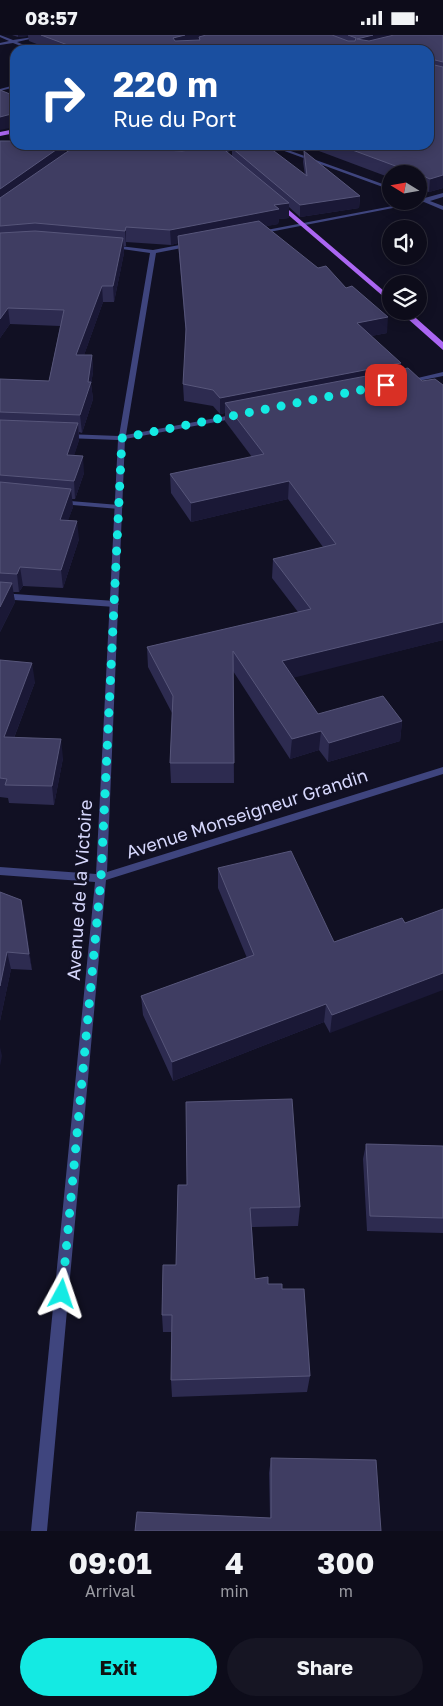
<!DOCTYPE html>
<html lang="en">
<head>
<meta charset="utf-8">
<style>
  :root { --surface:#0d0c1a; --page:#161523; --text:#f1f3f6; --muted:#9a9ba2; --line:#2d2c39; --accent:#14eae3 }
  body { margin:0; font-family:"Golos Text",sans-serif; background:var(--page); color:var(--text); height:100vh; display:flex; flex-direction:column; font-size:19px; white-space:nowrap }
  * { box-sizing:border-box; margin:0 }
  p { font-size:16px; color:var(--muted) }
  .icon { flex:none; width:28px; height:28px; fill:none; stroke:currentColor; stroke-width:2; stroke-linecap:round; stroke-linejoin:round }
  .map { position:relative; height:1496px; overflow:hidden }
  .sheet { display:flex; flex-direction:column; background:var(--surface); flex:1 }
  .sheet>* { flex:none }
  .guide { position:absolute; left:10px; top:10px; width:424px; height:105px; border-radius:15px; box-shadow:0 2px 12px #0003,0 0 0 1px var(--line); background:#1a4fa0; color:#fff; overflow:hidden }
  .needle { width:32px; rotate:281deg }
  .controls { position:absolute; left:382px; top:130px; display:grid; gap:10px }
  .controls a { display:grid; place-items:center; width:45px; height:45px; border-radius:50%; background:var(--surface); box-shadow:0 2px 12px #0003,0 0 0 1px var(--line); font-size:25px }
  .pin { position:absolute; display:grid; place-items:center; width:42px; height:42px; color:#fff; margin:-21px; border-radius:10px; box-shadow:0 2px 8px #0006 }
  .me { position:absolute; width:55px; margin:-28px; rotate:5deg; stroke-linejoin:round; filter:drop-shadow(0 0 4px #0008) }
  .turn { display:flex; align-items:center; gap:18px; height:105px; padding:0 20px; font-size:22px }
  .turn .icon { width:65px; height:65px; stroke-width:2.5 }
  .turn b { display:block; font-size:35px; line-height:42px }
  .eta { display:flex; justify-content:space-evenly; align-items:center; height:85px; text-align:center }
  .eta b { font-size:30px; font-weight:700; line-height:35px }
  .primary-button { display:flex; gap:10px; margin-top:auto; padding:10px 20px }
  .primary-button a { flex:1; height:58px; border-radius:30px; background:var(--accent); color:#111; font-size:20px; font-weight:700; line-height:58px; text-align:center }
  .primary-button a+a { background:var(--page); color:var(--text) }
  .status { display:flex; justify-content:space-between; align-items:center; height:35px; padding:0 25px; background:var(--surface); direction:ltr }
  .status svg { height:14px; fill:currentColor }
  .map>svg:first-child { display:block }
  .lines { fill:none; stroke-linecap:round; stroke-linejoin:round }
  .service { fill:#3f457e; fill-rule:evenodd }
  .minor { fill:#3f457e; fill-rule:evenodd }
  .tertiary { fill:#3f457e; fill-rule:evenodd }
  .primary { fill:#ab66f2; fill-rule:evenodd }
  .wall { fill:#2d2b50 }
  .shaded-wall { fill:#1a1836 }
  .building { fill:#3f3d62; stroke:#57567a }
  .route { stroke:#14eae3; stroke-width:9; stroke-dasharray:0 16.2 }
  .labels { text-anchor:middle; stroke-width:5; stroke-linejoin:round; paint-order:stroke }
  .street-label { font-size:18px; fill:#d6d7fc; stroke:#111023 }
</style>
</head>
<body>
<div class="status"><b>08:57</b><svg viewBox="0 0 49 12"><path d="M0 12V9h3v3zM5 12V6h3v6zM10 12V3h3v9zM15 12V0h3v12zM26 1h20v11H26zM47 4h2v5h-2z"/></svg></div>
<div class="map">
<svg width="443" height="1496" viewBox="0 0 443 1496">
  <rect width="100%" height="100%" fill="#111023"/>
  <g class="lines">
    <path class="service" d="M58,465l61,5 4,2 -4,2 -58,-5h-3z
      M0,558l115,8 4,3 -4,3 -115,-8z"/>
    <path class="minor" d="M0,0l13,5 34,-5 -30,7 19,8h-5l-18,-7 -13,2v-2l9,-2 -9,-4z
      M15,50v2l-15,4v-2z
      M268,110h6l117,42v3z
      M443,158v4l-13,4 13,5v4l-19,-8 -165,32 -3,-2 163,-31 2,-2z
      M190,208l3,2 -1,1 -36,7 -30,182 111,-21 3,2 -3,2 -112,21 -18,433 336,-105v7l-337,106 -59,651h-16l64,-649 -95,-7v-8l96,7 22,-434 -52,-2 -4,-2 4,-2 53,2 31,-183 -42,-6 3,-2 42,5z
      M443,337v4l-35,7 -3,-2z"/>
    <path class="tertiary" d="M52,110h11l24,5 -2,1z
      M252,110h10l-48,9 -2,-1z"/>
    <path class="primary" d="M15,94v4l-15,3v-4z
      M206,110h7l14,14v2h-4z
      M272,164h4l115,98v6l-119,-102z
      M399,276h9l35,31v8z"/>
  </g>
  <path class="wall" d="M12,0h431v153l-14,4 -10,-3v-15h-28v4l-88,-33h126v-95h-377l-23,-9 -1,-5 -10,1z
    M0,106l65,12 167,3v-8l73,27 -2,-13 1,-11 56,45 -1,12 -59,9 -11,-10v11l-10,1 -1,5 -12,2 121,107 -16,3 29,33 22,12 21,4v255l-150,37 25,37 84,7 -2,20 -72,21 -9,-12 -29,9 -57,-88 1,112h-63l-1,-20 2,-50 -24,-46 -1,-20 151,-35 -26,-34 1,-19 50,-12 -35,-48 -97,23 -20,-29 -1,-19 82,-17 -27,-36v-8l-5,1 -7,-8 -29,-5 -1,-17 3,-48 -8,-93 -7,2 -45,-3v4h-2v7l-10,49h-11l-19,53h8l1,17 -2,12 2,15 -11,34 -3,-1v8l-5,15 10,18 -9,26h-3l1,8 -5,13 11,19 -16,49 -40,-2 -4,6h-6l2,10 -15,30v-253l49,2 11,-55 -50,-2 -10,14z
    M0,625l35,22 -21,56 49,20 -9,47 -45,-2 -1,-5 -8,-1z
    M218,833l116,74 68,-24 -72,115 -6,-11 -151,59 -30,-66 -2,-19 106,-38 -29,-70z
    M0,857l21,8 11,70 -21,-1 -11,52z
    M366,1109l77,2v87l-76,-2 -4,-72z
    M178,1150l122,22 -2,19 -46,1 3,52 27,10 28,87 -3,16 -135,5 -1,-17 1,-48h-9l-1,-17 14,-50z
    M271,1423l110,73 -111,-13 -1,-45z"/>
  <path class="shaded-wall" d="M18,0h10v1l-10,1z
    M185,0h47l-33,2v6l-26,6v-11z
    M373,0h42l-59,15 1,-11z
    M15,78v14l-15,3v-13z
    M63,110h1l2,13 -66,47v-16z
    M443,140v13l-14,4 1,-13z
    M360,161l-1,12 -59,9v-12z
    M289,168v15l-10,1 -1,5 -100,19v-7v7l-7,2 -1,-15 104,-25z
    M126,192v19l-1,-15z
    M123,203l1,15 -10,49 -1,-16z
    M102,251l1,16 -25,70 -2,-17z
    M8,273l2,16 -10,14v-19z
    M388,282l-1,16 -31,6 1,-16z
    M92,320l1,17 -2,12 2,15 -11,34 -2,-18 8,-33z
    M401,328l-2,16 -174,24v10l-5,1v-16z
    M78,388l1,17 -10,32 -2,-17z
    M83,421l1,17 -9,26 -1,-18z
    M289,446l-1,18 -97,23v-19z
    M71,454l2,18 -11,31 -2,-18z
    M77,486l2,18 -16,49 -2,-18z
    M20,532l3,19 -4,6 -2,-18z
    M12,548l3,19 -15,30v-25z
    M443,587v18l-162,41 1,-20z
    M32,628l3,19 -28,74 -3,-19z
    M402,686l-2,20 -72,21 1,-19z
    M321,696l-2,19 -29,9 2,-20z
    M61,704l2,19 -9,47 -2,-19z
    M21,865l4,17 7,53 -3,-16z
    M7,917l4,17 -11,52v-35z
    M443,938v17l-113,43 2,-18z
    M326,969l-2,18 -151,59 -1,-19z
    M0,1012l2,9 -2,10z"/>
  <path class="building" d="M41,0h144l-12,3 2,3 25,-1 -1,-3 7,-2h126l16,6h7l1,-3 -8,-3h25l-16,4 12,2 25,-6h49v27l-12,-3 -2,1v-10h-348z
    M429,26l1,3 13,3v108l-13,4 -11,-5h-2l-78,-29h90z
    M0,55l15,6v17l-15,4z
    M0,106h15v4h48l-63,44z
    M77,110l105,6 34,-5 5,1 68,56 -15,2 5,4 -109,21 -44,-3 -1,4 -90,-8 -35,3v-28z
    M253,110h13l41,31 -3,-25 56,45 -60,9 -68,-57z
    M259,186l59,47 8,-2 20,22 6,-2 36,31 -31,6 44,40 -181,35 -7,-8 -30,-6 3,-55 -8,-93z
    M35,196l88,7 -10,48h-11l-26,69h16l-4,27h3l-11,33 -80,-3v-33l49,2 15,-71 -56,-2 -8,11v-86z
    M408,333l14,13 13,-2 8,6v237l-161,39 36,53 65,-18 19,25 -73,22 -8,-12 -29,8 -59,-88 1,112h-64l3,-67 -26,-49 164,-38 -38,-50 63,-15 -47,-63 -98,22 -21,-29 94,-20 -39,-51z
    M0,385l78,3 -11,32 16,1 -9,25 -74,-6z
    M0,447l71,7 -11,31 17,1 -16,49 -41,-3 -3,7 -17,-1z
    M0,547l12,1 -12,24z
    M0,625l32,3 -28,74 57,2 -9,47 -47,-1 2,-6 -7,-1z
    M291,816l43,91 68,-24 3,5 38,-14v64l-111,42 -6,-11 -154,58 -31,-66 113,-41 -36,-87z
    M0,857l21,8 8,54 -22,-2 -7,34z
    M292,1064l8,108 -50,1 5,71 13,-2v7h14v5h22l6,87 -139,4 1,-65h-10l1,-50h13l2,-80h9l-1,-83z
    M366,1109l77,2v72l-73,-2z
    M271,1423l105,2 5,71h-246l2,-19 134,6z"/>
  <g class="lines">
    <path class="route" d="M62,1259l39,-416 21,-440 264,-53"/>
  </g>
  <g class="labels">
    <g class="street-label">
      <text transform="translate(247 779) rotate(-18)" y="6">Avenue Monseigneur Grandin</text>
      <text transform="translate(80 855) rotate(-86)" y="6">Avenue de la Victoire</text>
    </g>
  </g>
</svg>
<div class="controls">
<a><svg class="needle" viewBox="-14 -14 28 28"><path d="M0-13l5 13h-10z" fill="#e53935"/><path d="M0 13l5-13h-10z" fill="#9a9ba2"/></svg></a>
<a><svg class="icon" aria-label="sound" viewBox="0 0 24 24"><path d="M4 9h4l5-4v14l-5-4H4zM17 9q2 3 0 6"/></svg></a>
<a><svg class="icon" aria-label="layers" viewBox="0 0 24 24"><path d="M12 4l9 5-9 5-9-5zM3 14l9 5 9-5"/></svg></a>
</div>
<div class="pin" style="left:386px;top:350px;background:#d93025"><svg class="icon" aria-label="arrive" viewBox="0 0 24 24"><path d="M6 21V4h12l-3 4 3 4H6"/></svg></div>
<svg class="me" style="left:62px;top:1259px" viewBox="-20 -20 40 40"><path d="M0-17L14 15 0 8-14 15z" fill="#14eae3" stroke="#fff" stroke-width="4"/></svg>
<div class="guide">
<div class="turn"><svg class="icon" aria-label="right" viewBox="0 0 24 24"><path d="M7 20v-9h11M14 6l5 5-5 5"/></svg><div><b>220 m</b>Rue du Port</div></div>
</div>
</div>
<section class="sheet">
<div class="eta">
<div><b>09:01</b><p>Arrival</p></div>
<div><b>4</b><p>min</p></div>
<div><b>300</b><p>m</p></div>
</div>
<div class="primary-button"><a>Exit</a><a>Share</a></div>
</section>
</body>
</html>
